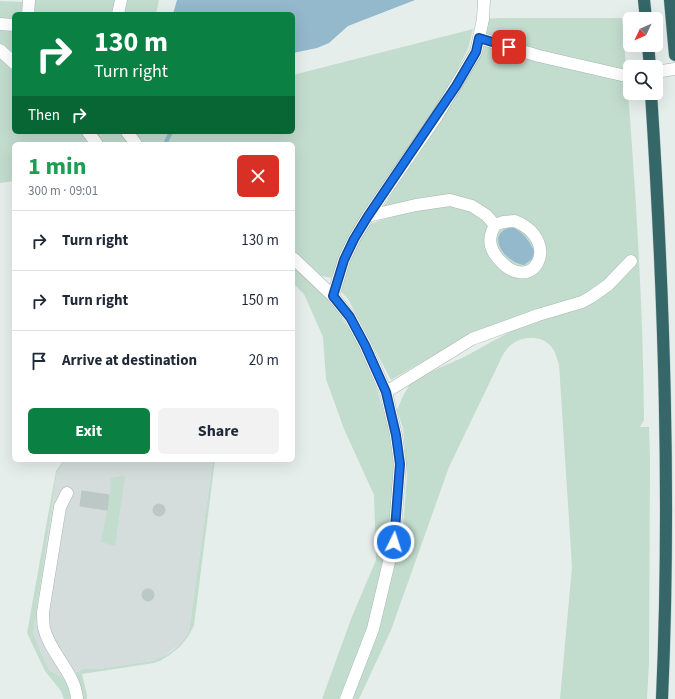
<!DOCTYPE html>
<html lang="en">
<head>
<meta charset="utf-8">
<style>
  :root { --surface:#fff; --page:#f2f2f3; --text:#1f2937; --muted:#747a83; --line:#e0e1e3; --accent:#0b8043 }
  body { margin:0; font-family:"Source Sans 3",sans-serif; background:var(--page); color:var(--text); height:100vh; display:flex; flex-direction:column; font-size:15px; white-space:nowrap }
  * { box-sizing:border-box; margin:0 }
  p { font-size:13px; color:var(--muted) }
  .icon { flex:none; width:22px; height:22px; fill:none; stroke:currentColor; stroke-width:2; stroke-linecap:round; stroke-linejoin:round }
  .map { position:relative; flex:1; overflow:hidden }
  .side { position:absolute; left:12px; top:142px; width:283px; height:320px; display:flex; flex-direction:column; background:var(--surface); border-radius:6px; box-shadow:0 4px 16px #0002 }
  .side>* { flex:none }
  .top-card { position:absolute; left:12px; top:12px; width:283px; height:122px; border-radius:6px; box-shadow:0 4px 16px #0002; background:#0b8043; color:#fff; overflow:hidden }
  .needle { width:26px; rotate:226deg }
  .controls { position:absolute; left:623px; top:12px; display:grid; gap:8px }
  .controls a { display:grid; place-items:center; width:40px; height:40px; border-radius:6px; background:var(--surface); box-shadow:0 4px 16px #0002; font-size:20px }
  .pin { position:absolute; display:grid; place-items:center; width:34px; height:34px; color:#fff; margin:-17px; border-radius:8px; box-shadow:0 2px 6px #0006 }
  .me { position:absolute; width:44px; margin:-22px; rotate:4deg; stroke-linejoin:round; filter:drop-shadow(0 0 3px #0008) }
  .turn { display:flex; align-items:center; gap:14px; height:84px; padding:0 16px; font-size:18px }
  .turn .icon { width:52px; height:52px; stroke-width:2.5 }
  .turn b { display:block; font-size:28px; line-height:34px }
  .then { display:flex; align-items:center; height:38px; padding:0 16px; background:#0003; gap:8px; font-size:15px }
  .round { display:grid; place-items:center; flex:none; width:42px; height:42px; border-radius:6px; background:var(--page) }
  .headline { display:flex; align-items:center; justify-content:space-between; height:68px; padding:0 16px }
  h1 { font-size:24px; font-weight:700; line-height:30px; color:#1e9e55 }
  .cta { display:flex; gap:8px; margin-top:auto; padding:8px 16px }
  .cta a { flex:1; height:46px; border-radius:6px; background:var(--accent); color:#fff; font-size:16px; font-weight:700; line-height:46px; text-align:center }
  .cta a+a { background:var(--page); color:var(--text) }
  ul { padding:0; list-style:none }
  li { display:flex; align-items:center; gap:12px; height:60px; padding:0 16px; border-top:1px solid var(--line) }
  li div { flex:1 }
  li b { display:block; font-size:15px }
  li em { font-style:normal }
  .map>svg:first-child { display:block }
  .built { fill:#d4dddb }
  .green { fill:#c2dcce }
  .water { fill:#94b8cc }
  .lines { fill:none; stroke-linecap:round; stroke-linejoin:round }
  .stream { stroke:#94b8cc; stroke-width:4 }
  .building { fill:#bcc8c5; stroke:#b9c7c4 }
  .minor-casing { stroke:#a9b6b4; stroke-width:13 }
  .highway-casing { stroke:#c3c9c9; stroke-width:13 }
  .minor { stroke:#fff; stroke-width:12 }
  .highway { stroke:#356768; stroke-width:12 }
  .route-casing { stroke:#114b97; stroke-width:10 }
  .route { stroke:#1a73e8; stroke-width:7 }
</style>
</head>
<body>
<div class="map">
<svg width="675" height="699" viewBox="0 0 675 699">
  <rect width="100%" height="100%" fill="#e6eeec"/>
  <path class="built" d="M66,460h147l-24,171 -7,11 -21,17 -8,2 -55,8h-15l-20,9 -14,-8 -16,-36 24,-162z"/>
  <path class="green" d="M29,0h130l-3,14h-128z
    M0,1l23,1 -1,12h-8v9l-14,-1z
    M500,18h122c11,133 21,268 22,402l-4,7h9l1,32 -1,203 -2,37h-87l12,-132 -13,-203c-2,-4 -3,-11 -6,-15 -10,-16 -35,-14 -46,0 -4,4 -6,9 -8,14l-50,104 -58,163 -32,69h-8l17,-46 34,-113 5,-64 -4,-48 -6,-18 6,-14 9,-16 52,-23 64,-35 -13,-4 -57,23 -67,39 -43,-81 -10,-11c9,-18 19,-49 32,-63 4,-4 20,-7 26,-9 30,-8 72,-26 92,9 -1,4 -4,10 -4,14 0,6 4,12 7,17 4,6 10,14 17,17 17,7 38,0 36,-21 -2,-16 -16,-31 -32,-33 -5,-1 -13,0 -18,-2 -10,-5 -17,-14 -28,-18 -22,-7 -64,7 -87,13l9,-12 4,-8 22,-31 48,-76 16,-32 8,-34z
    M0,24l14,1v38l-14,-13z
    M473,29l-5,20 -16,31 -114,183 -7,15 -9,-2 -29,-24v-108h-196l-9,-12h205v-57z
    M0,57l14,13v62h71l10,12h-81v37l-14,2z
    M502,225h15l21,20 -3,18 -15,7 -20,-14 -7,-19z
    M293,263l29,29 16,20 20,31 19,46 11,37 6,41 -3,72 -22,85 -30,75h-17l29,-80 25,-59 -2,-65 -30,-66 -18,-50 -3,-42 -19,-43 -11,-11z
    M64,460h2l-9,12 -24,162 16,36 14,8 6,7 4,14h-9l-3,-8 -16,-20 -18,-38 29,-162z
    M213,460h2l-21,165c-7,18 -23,32 -40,38l-72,11 5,21v4h-4l-10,-25 10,-5h15l55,-8c15,-4 29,-17 36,-30z
    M125,476l-10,70 -14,-4 9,-46 1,-18z"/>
  <path class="water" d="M177,0h238l-67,26 -19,17 -12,5 -24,5v-39h-120z
    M512,227c11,5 17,13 22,24l-2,8 -8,6c-18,-2 -41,-31 -12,-38z"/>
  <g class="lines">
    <path class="stream" d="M166,142l5,-10"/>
  </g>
  <path class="building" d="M82,491l27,4 -2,15 -27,-4z
    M153 510a6 6 0 1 1 12 0a6 6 0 1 1-12 0Z
    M142 595a6 6 0 1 1 12 0a6 6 0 1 1-12 0Z"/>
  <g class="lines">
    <defs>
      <path id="minor" d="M28,14l1,-14
        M118,14l3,-14
        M0,24l14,1
        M479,38l60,18 87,20 4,-1
        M0,50l14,13
        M656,72l19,-3
        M88,132l9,12
        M127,132l9,12
        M368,216l48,-11 34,-5 22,6 14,9 9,10
        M515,221c50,21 16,80 -19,35 -8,-11 -7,-20 -1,-31l8,-3z
        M293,258l40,38 11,-36 10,-21 14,-23 69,-100 39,-64 7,-33 1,-19
        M333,296l17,21 15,28 21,47 10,43 4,29 -6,77 -21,88 -27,70
        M386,392l86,-53 66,-24 44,-13 9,-5 17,-12 23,-24
        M67,493l-7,14 -17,105c0,5 0,11 1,16 6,26 31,44 33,71"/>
      <path id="highway" d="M644,0l2,19
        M670,0l5,55
        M648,45l2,22
        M651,93c13,202 20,404 11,606"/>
    </defs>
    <use href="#minor" class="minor-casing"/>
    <use href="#highway" class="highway-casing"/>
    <use href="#minor" class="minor"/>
    <use href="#highway" class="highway"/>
  </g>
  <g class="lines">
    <defs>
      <path id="route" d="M394,542l6,-78 -4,-29 -10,-43 -21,-47 -15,-28 -17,-21 11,-36 10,-21 14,-23 88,-130 20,-34 3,-14 30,9"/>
    </defs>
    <use href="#route" class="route-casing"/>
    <use href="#route" class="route"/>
  </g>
</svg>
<div class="controls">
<a><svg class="needle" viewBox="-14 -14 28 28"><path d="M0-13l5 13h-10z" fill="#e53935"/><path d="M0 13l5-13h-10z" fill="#747a83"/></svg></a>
<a><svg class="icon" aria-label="search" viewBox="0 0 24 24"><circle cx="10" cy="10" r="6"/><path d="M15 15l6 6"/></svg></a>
</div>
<div class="pin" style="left:509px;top:47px;background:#d93025"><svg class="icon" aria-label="arrive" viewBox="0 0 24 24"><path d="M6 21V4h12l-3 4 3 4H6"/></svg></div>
<svg class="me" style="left:394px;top:542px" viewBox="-20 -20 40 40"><circle r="17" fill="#1a73e8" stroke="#fff" stroke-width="3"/><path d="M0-11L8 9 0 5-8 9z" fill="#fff"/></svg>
<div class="top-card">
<div class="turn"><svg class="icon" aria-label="right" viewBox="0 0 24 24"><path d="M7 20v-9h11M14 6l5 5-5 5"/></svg><div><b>130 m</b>Turn right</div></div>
<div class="then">Then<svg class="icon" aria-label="right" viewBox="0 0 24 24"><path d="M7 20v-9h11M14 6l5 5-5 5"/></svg></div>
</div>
<section class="side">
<div class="headline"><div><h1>1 min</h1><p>300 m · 09:01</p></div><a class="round" style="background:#d93025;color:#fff"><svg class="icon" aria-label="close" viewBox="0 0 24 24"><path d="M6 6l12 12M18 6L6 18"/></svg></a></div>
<ul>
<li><svg class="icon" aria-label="right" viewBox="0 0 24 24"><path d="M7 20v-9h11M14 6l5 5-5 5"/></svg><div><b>Turn right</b></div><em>130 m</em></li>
<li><svg class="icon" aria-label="right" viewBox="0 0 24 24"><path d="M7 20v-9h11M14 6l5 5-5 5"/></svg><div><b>Turn right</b></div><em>150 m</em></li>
<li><svg class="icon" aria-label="arrive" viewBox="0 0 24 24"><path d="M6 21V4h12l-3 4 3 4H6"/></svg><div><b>Arrive at destination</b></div><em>20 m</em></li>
</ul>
<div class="cta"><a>Exit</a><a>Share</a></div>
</section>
</div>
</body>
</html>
